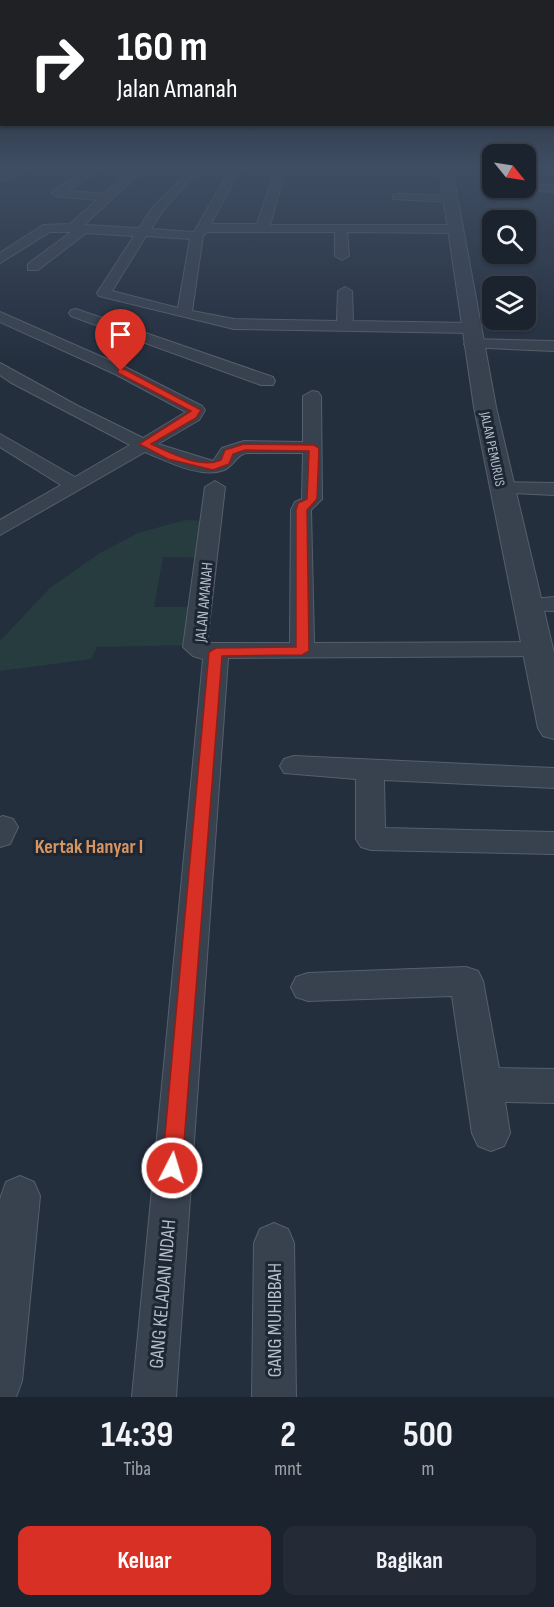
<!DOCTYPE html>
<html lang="id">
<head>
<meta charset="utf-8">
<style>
  :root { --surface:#1b232e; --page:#242b36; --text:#f1f3f6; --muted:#a0a4aa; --line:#39404a; --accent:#d93025 }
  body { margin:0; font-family:"Sofia Sans Condensed",sans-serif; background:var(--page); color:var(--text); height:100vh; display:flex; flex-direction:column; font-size:22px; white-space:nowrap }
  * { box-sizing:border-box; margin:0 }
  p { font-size:20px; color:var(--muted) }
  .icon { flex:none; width:33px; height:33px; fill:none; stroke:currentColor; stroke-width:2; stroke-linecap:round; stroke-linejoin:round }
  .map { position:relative; height:1397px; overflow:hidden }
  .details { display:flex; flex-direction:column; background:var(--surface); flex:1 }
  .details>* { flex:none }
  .top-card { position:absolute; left:0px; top:0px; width:555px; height:126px; box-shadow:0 2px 4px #0004,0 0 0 2px var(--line); background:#202124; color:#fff; overflow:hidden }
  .needle { width:39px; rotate:120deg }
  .buttons { position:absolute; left:482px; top:144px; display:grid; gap:12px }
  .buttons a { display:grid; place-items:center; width:54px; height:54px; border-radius:12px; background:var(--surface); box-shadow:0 2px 4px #0004,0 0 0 2px var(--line); font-size:30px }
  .pin { position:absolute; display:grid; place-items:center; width:51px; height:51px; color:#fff; margin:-62px -26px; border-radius:50% 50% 50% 0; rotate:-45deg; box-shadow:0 0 6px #0007 }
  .pin .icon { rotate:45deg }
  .me { position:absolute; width:66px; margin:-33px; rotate:5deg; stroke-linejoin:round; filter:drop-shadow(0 0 4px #0008) }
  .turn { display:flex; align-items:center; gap:21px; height:126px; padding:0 18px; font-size:27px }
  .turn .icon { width:78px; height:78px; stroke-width:2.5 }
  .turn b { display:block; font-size:42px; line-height:51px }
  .eta { display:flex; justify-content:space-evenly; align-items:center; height:102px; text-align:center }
  .eta b { font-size:36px; font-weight:700; line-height:42px }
  .action { display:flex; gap:12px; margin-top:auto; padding:12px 18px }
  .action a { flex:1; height:69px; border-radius:12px; background:var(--accent); color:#fff; font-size:24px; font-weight:700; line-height:69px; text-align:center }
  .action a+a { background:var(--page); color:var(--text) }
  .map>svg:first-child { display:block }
  .green { fill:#263c3f }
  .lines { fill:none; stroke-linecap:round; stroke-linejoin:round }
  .minor-casing { stroke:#565f6c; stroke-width:2 }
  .tertiary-casing { stroke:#565f6c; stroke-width:2 }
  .minor { fill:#38414e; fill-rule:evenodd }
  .tertiary { fill:#38414e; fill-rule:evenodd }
  .route { fill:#d93025; stroke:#8d1f18; stroke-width:1.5 }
  .labels { text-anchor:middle; stroke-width:6; stroke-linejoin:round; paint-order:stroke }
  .far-street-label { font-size:14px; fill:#b4bcc9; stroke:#1d2633 }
  .street-label { font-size:16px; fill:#b4bcc9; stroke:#1d2633 }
  .quarter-label { font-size:20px; font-weight:bold; fill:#d59563; stroke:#1d2633 }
  .near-street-label { font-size:20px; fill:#b4bcc9; stroke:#1d2633 }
</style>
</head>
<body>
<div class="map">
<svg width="554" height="1397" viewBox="0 0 554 1397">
  <rect width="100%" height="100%" fill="#242f3e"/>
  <path class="green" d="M185,520l24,1 -1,37 -45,-1 -9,50h49l-6,38 -100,2 -6,12 -91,12v-30l50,-53 50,-35 38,-20z"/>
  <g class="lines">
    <defs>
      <path id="minor" d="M17,168h14l-31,13v-7z
        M87,168h12l-31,23 36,3 30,-26h11l-61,57 55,3 14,-21 35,-34 5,3 -31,36 -11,17 43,3 37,-64h10l-30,56h46l19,-56h10l-16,57h186l6,4 -6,4 -109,-1 2,24 -7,4 -7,-4v-24h-128l-4,4 -11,75 42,8 103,2 1,-30 7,-4 7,4 1,30 119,2 8,5 -8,5 -238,-4 -135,-33 -2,-3 37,-57 -48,-3 -48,37h-10v-6l43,-32h-21l-50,31v-10l43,-28 27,-1 27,-24 -40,-4 -6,-3zM146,236l44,3 -12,69 -66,-17z
        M527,168h27v5l-22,-2z
        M525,184l29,2v6l-33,-3 -1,-1h5z
        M397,194l53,2 6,3 -6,3 -57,-3v-4z
        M76,309l197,68 2,4 -2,4h-12l-190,-69 -2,-3 2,-3z
        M0,312l127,56 75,38 3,4 -6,10 -41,24 55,17 9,-13 22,-7 59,1v-46l9,-5 6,1 3,4 1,103 -11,11 3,133 226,-1 9,2 3,5 -3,5 -9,2 -312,2 -52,739h-44l71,-738 -10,-3 -10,-9 22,-160 10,-6 10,6 -18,156h83l1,-133 4,-8 7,-3 1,-46h-57c-11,3 -12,13 -22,17 -24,9 -57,-9 -79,-18l-145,83v-15l61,-35 -61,-38v-13l75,43 55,-32 -120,-63 -10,-7v-12l78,43 65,32 43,-26 -71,-38 -115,-52z
        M472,339l82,2v10l-88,-4 -2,-3 2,-3z
        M501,482l53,1v12l-60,-3 -3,-4z
        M554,597v14l-33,-1 -3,-5 3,-5z
        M294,756l260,12v20l-170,-8 1,48 169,4v22l-183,-4 -10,-3 -5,-8v-60l-72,-6 -4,-7 4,-7z
        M3,816l10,3 5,8 -8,17 -10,3v-30z
        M466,967l12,4 5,10 16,87 55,1v34l-49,-1 5,31 -6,13 -13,5 -13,-5 -6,-13 -20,-137 -144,5 -12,-4 -5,-10 5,-10 12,-4z
        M20,1176l14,6 6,14 -18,185 -6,16h-16v-198l6,-17z
        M274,1223l14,6 6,14 2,154h-44l2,-154 6,-14z"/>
      <path id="tertiary" d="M439,168h13l44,239 58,246v86l-11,-3 -5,-8 -64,-321z"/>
    </defs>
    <use href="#minor" class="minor-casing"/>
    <use href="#tertiary" class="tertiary-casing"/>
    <use href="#minor" class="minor"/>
    <use href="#tertiary" class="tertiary"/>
  </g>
  <linearGradient id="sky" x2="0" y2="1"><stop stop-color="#141a22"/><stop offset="0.46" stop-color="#3f4d63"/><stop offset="1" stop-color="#3f4d63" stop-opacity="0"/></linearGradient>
  <rect width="554" height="363" fill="url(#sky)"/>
  <path class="route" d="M118,369h6l77,41 -5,8 -45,26c19,9 50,25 70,16l4,-10 19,-6 70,1 5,3 -2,51 -10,11 2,141 -7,4 -80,1 -40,512 -3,7 -7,3 -7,-3 -3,-7 47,-516 7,-4 80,-1v-137l2,-7 9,-4 2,-48 -64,-1 -12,4 -4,10 -16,6 -45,-11 -29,-15 52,-33 -73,-38z"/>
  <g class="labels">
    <g class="far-street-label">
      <text transform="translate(493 449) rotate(78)" y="5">JALAN PEMURUS</text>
    </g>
    <g class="street-label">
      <text transform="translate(203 602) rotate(-85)" y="6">JALAN AMANAH</text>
    </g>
    <g class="quarter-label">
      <text x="89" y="853">Kertak Hanyar I</text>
    </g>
    <g class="near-street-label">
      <text transform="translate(162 1294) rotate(-85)" y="7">GANG KELADAN INDAH</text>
      <text transform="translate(274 1320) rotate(-90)" y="7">GANG MUHIBBAH</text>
    </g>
  </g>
</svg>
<div class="buttons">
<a><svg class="needle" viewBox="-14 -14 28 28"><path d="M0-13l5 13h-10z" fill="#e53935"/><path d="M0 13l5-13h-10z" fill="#a0a4aa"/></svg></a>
<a><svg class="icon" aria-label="search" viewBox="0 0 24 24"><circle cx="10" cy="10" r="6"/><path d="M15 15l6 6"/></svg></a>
<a><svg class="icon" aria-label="layers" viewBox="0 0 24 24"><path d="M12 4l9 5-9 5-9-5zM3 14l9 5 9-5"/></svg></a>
</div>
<div class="pin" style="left:121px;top:371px;background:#d93025"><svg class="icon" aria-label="arrive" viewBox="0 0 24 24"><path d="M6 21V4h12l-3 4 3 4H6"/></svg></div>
<svg class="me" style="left:172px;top:1168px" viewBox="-20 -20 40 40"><circle r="17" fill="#d93025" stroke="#fff" stroke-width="3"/><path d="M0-11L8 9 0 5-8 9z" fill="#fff"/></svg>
<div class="top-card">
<div class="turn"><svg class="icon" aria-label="right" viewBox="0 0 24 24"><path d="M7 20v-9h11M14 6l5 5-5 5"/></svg><div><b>160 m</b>Jalan Amanah</div></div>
</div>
</div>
<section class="details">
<div class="eta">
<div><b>14:39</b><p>Tiba</p></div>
<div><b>2</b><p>mnt</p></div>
<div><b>500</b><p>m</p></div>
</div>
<div class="action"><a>Keluar</a><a>Bagikan</a></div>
</section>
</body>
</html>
